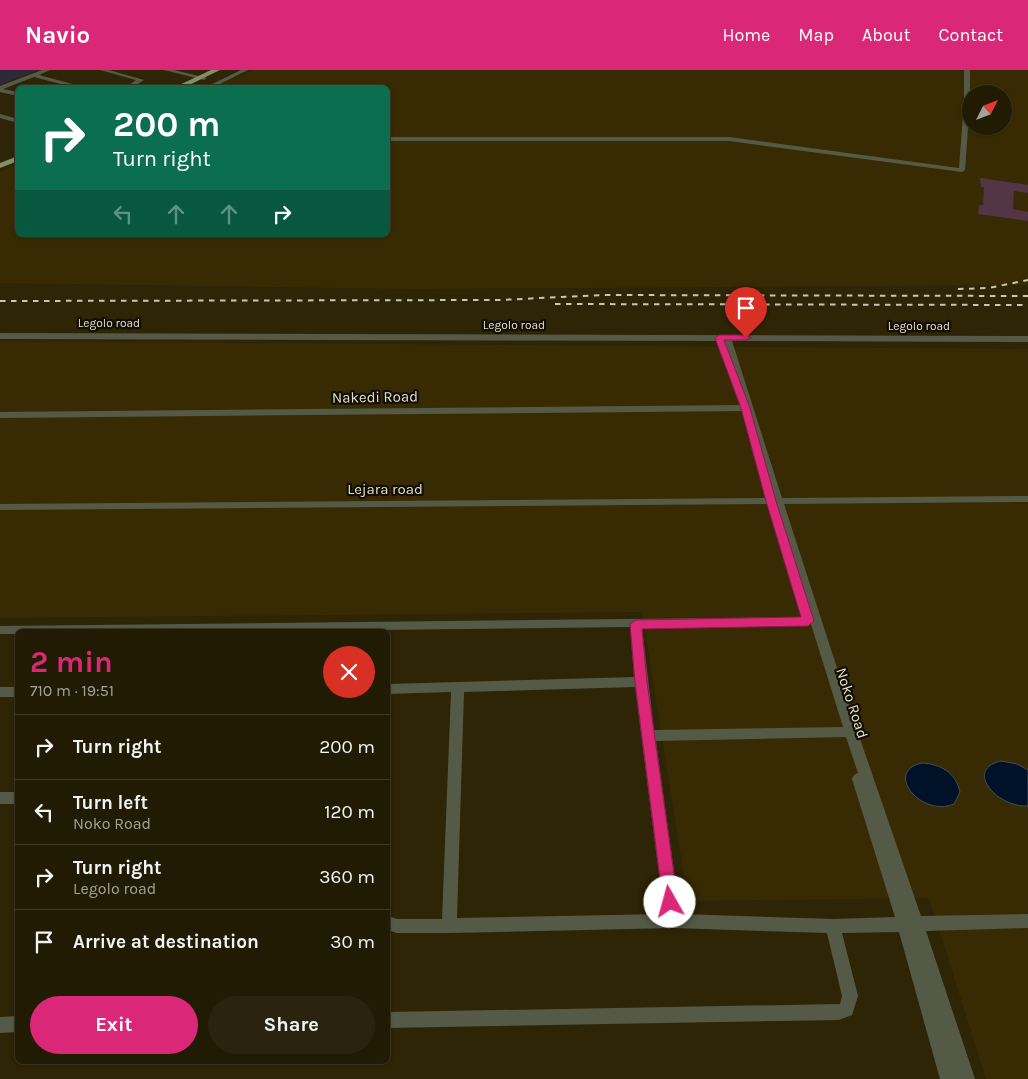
<!DOCTYPE html>
<html lang="en">
<head>
<meta charset="utf-8">
<style>
  :root { --surface:#221b04; --page:#2a240e; --text:#f1f3f6; --muted:#a2a19a; --line:#3f3926; --accent:#db2777 }
  body { margin:0; font-family:Karla,sans-serif; background:var(--page); color:var(--text); height:100vh; display:flex; flex-direction:column; font-size:19px; white-space:nowrap }
  * { box-sizing:border-box; margin:0 }
  p { font-size:16px; color:var(--muted) }
  .icon { flex:none; width:28px; height:28px; fill:none; stroke:currentColor; stroke-width:2; stroke-linecap:round; stroke-linejoin:round }
  .map { position:relative; flex:1; overflow:hidden }
  .sheet { position:absolute; left:15px; top:559px; width:375px; height:435px; display:flex; flex-direction:column; background:var(--surface); border-radius:8px; box-shadow:0 1px 4px #0004,0 0 0 1px var(--line) }
  .sheet>* { flex:none }
  .hud { position:absolute; left:15px; top:15px; width:375px; height:152px; border-radius:8px; box-shadow:0 1px 4px #0004,0 0 0 1px var(--line); background:#0b6e4f; color:#fff; overflow:hidden }
  .needle { width:32px; rotate:48deg }
  .controls { position:absolute; left:962px; top:15px; display:grid; gap:10px }
  .controls a { display:grid; place-items:center; width:50px; height:50px; border-radius:50%; background:var(--surface); box-shadow:0 1px 4px #0004,0 0 0 1px var(--line); font-size:25px }
  .pin { position:absolute; display:grid; place-items:center; width:42px; height:42px; color:#fff; margin:-51px -21px; border-radius:50% 50% 50% 0; rotate:-45deg; box-shadow:0 0 5px #0007 }
  .pin .icon { rotate:45deg }
  .me { position:absolute; width:55px; margin:-28px; rotate:353deg; stroke-linejoin:round; filter:drop-shadow(0 0 4px #0008) }
  .turn { display:flex; align-items:center; gap:18px; height:105px; padding:0 15px; font-size:22px }
  .turn .icon { width:65px; height:65px; stroke-width:2.5 }
  .turn b { display:block; font-size:35px; line-height:42px }
  .lanes { display:flex; align-items:center; height:48px; padding:0 15px; background:#0003; justify-content:center; gap:25px; direction:ltr }
  .lanes .off { opacity:.35 }
  .round { display:grid; place-items:center; flex:none; width:52px; height:52px; border-radius:26px; background:var(--page) }
  .headline { display:flex; align-items:center; justify-content:space-between; height:85px; padding:0 15px }
  h1 { font-size:30px; font-weight:700; line-height:38px; color:var(--accent) }
  .action { display:flex; gap:10px; margin-top:auto; padding:10px 15px }
  .action a { flex:1; height:58px; border-radius:30px; background:var(--accent); color:#fff; font-size:20px; font-weight:700; line-height:58px; text-align:center }
  .action a+a { background:var(--page); color:var(--text) }
  ul { padding:0; list-style:none }
  li { display:flex; align-items:center; gap:15px; height:65px; padding:0 15px; border-top:1px solid var(--line) }
  li div { flex:1 }
  li b { display:block; font-size:19px }
  li em { font-style:normal }
  header { display:flex; align-items:center; gap:30px; box-sizing:border-box; height:70px; padding:0 25px; background:var(--accent); color:#fff }
  header strong { font-size:24px }
  nav { display:flex; gap:28px; margin-inline-start:auto; font-size:18px }
  .map>svg:first-child { display:block }
  .built { fill:#382b03; fill-rule:evenodd }
  .education { fill:#2e2939 }
  .water { fill:#001227; stroke:#444f58 }
  .building { fill:#523646 }
  .lines { fill:none; stroke-linecap:round; stroke-linejoin:round }
  .minor { fill:#555a47; fill-rule:evenodd }
  .major { fill:#858e68; fill-rule:evenodd }
  .rail { stroke:#cbc5b2; stroke-width:2; stroke-dasharray:5.5 5.5; stroke-linecap:butt }
  .route { fill:#db2777; stroke:#8e194d }
  .labels { text-anchor:middle; stroke-width:4.5; stroke-linejoin:round; paint-order:stroke }
  .far-street-label { font-size:12px; fill:#e3ddcc; stroke:#120e03 }
  .street-label { font-size:15px; fill:#e3ddcc; stroke:#120e03 }
</style>
</head>
<body>
<header>
<strong>Navio</strong>
<nav><a>Home</a><a>Map</a><a>About</a><a>Contact</a></nav>
</header>
<div class="map">
<svg width="1028" height="1009" viewBox="0 0 1028 1009">
  <rect width="100%" height="100%" fill="#2e2406"/>
  <path class="built" d="M253,0h775v215l-616,4 -412,-6v-111l17,-8 1,71h370v-147l-174,-1zM971,24h33v32h-33z
    M0,271l1028,8v730h-42l-57,-181 -241,3 -46,-289 -642,6z"/>
  <path class="education" d="M0,0h38l-38,15z"/>
  <path class="water" d="M1001,691l16,3 11,6v36c-30,2 -65,-36 -27,-45z
    M922,693c19,1 34,10 38,29l-6,12c-33,14 -71,-33 -32,-41z"/>
  <path class="building" d="M980,108l48,7v8l-14,-2 -1,18 15,3v9l-50,-7 1,-9h4l1,-18h-3z"/>
  <g class="lines">
    <path class="minor" d="M42,0h8l-11,5 48,13h-11l-42,-11 -31,12 15,3v4l-18,-4v-6z
      M100,0h9l35,10 -12,8h-7l11,-8z
      M164,0h10l33,8 -3,2z
      M241,0h7l-36,18h-8z
      M964,0h6v31l-5,69 -3,2 -233,-31h-341v-4h341l230,31 5,-67z
      M0,44l18,5v4l-18,-5z
      M0,263l1028,3v6l-296,-1 50,157 246,-2v6l-244,2 75,232 62,180 107,-2v14l-102,3 49,148h-35l-41,-147 -57,1 16,63 -6,19 -13,5 -451,8v-16l452,-8 2,-8 -15,-63 -154,-5 -224,5h-52l-9,-3v-14l9,3h45l9,-227 -63,2v-10l246,-7 -4,-50 -345,4h-267v3h-18v-8l809,-9 -35,-113 -774,6v-6l772,-6 -27,-87 -745,7v-6l743,-7 -19,-64 -724,-2zM811,554l32,103 -189,3 -12,-103zM635,617l29,227 -207,4 7,-226zM846,667l12,36 -4,2 -2,4 43,138 -62,2 -153,-5 -24,-173z
      M0,617h18v10h-18z
      M0,722h18v12h-18z
      M18,946v16l-18,1v-16z"/>
    <path class="major" d="M211,0h9l-37,18h-10z
      M18,86v5l-18,7v-5z"/>
    <path class="rail" d="M958,219l31,-1 39,-8
      M0,231l500,-1 102,-5 426,1
      M555,234l473,1"/>
  </g>
  <path class="route" d="M719,265h27l5,3 -5,2h-22l26,68 26,93 38,120 -6,5 -166,3 5,53 31,220 -2,5 -6,3 -5,-3 -2,-5 -28,-220 -5,-58 6,-4 165,-3 -35,-116 -25,-93 -26,-70z"/>
  <g class="labels">
    <g class="far-street-label">
      <text x="109" y="257">Legolo road</text>
      <text x="514" y="259">Legolo road</text>
      <text x="919" y="260">Legolo road</text>
    </g>
    <g class="street-label">
      <text transform="translate(375 327) rotate(-1)" y="5">Nakedi Road</text>
      <text x="385" y="424">Lejara road</text>
      <text transform="translate(852 633) rotate(72)" y="5">Noko Road</text>
    </g>
  </g>
</svg>
<div class="controls">
<a><svg class="needle" viewBox="-14 -14 28 28"><path d="M0-13l5 13h-10z" fill="#e53935"/><path d="M0 13l5-13h-10z" fill="#a2a19a"/></svg></a>
</div>
<div class="pin" style="left:746px;top:268px;background:#d93025"><svg class="icon" aria-label="arrive" viewBox="0 0 24 24"><path d="M6 21V4h12l-3 4 3 4H6"/></svg></div>
<svg class="me" style="left:670px;top:832px" viewBox="-20 -20 40 40"><circle r="19" fill="#fff"/><path d="M0-13L10 11 0 6-10 11z" fill="#db2777"/></svg>
<div class="hud">
<div class="turn"><svg class="icon" aria-label="right" viewBox="0 0 24 24"><path d="M7 20v-9h11M14 6l5 5-5 5"/></svg><div><b>200 m</b>Turn right</div></div>
<div class="lanes"><svg class="icon off" aria-label="left" viewBox="0 0 24 24"><path d="M17 20v-9H6M10 6l-5 5 5 5"/></svg><svg class="icon off" aria-label="ahead" viewBox="0 0 24 24"><path d="M12 20V5M6 11l6-6 6 6"/></svg><svg class="icon off" aria-label="ahead" viewBox="0 0 24 24"><path d="M12 20V5M6 11l6-6 6 6"/></svg><svg class="icon" aria-label="right" viewBox="0 0 24 24"><path d="M7 20v-9h11M14 6l5 5-5 5"/></svg></div>
</div>
<section class="sheet">
<div class="headline"><div><h1>2 min</h1><p>710 m · 19:51</p></div><a class="round" style="background:#d93025;color:#fff"><svg class="icon" aria-label="close" viewBox="0 0 24 24"><path d="M6 6l12 12M18 6L6 18"/></svg></a></div>
<ul>
<li><svg class="icon" aria-label="right" viewBox="0 0 24 24"><path d="M7 20v-9h11M14 6l5 5-5 5"/></svg><div><b>Turn right</b></div><em>200 m</em></li>
<li><svg class="icon" aria-label="left" viewBox="0 0 24 24"><path d="M17 20v-9H6M10 6l-5 5 5 5"/></svg><div><b>Turn left</b><p>Noko Road</p></div><em>120 m</em></li>
<li><svg class="icon" aria-label="right" viewBox="0 0 24 24"><path d="M7 20v-9h11M14 6l5 5-5 5"/></svg><div><b>Turn right</b><p>Legolo road</p></div><em>360 m</em></li>
<li><svg class="icon" aria-label="arrive" viewBox="0 0 24 24"><path d="M6 21V4h12l-3 4 3 4H6"/></svg><div><b>Arrive at destination</b></div><em>30 m</em></li>
</ul>
<div class="action"><a>Exit</a><a>Share</a></div>
</section>
</div>
</body>
</html>
